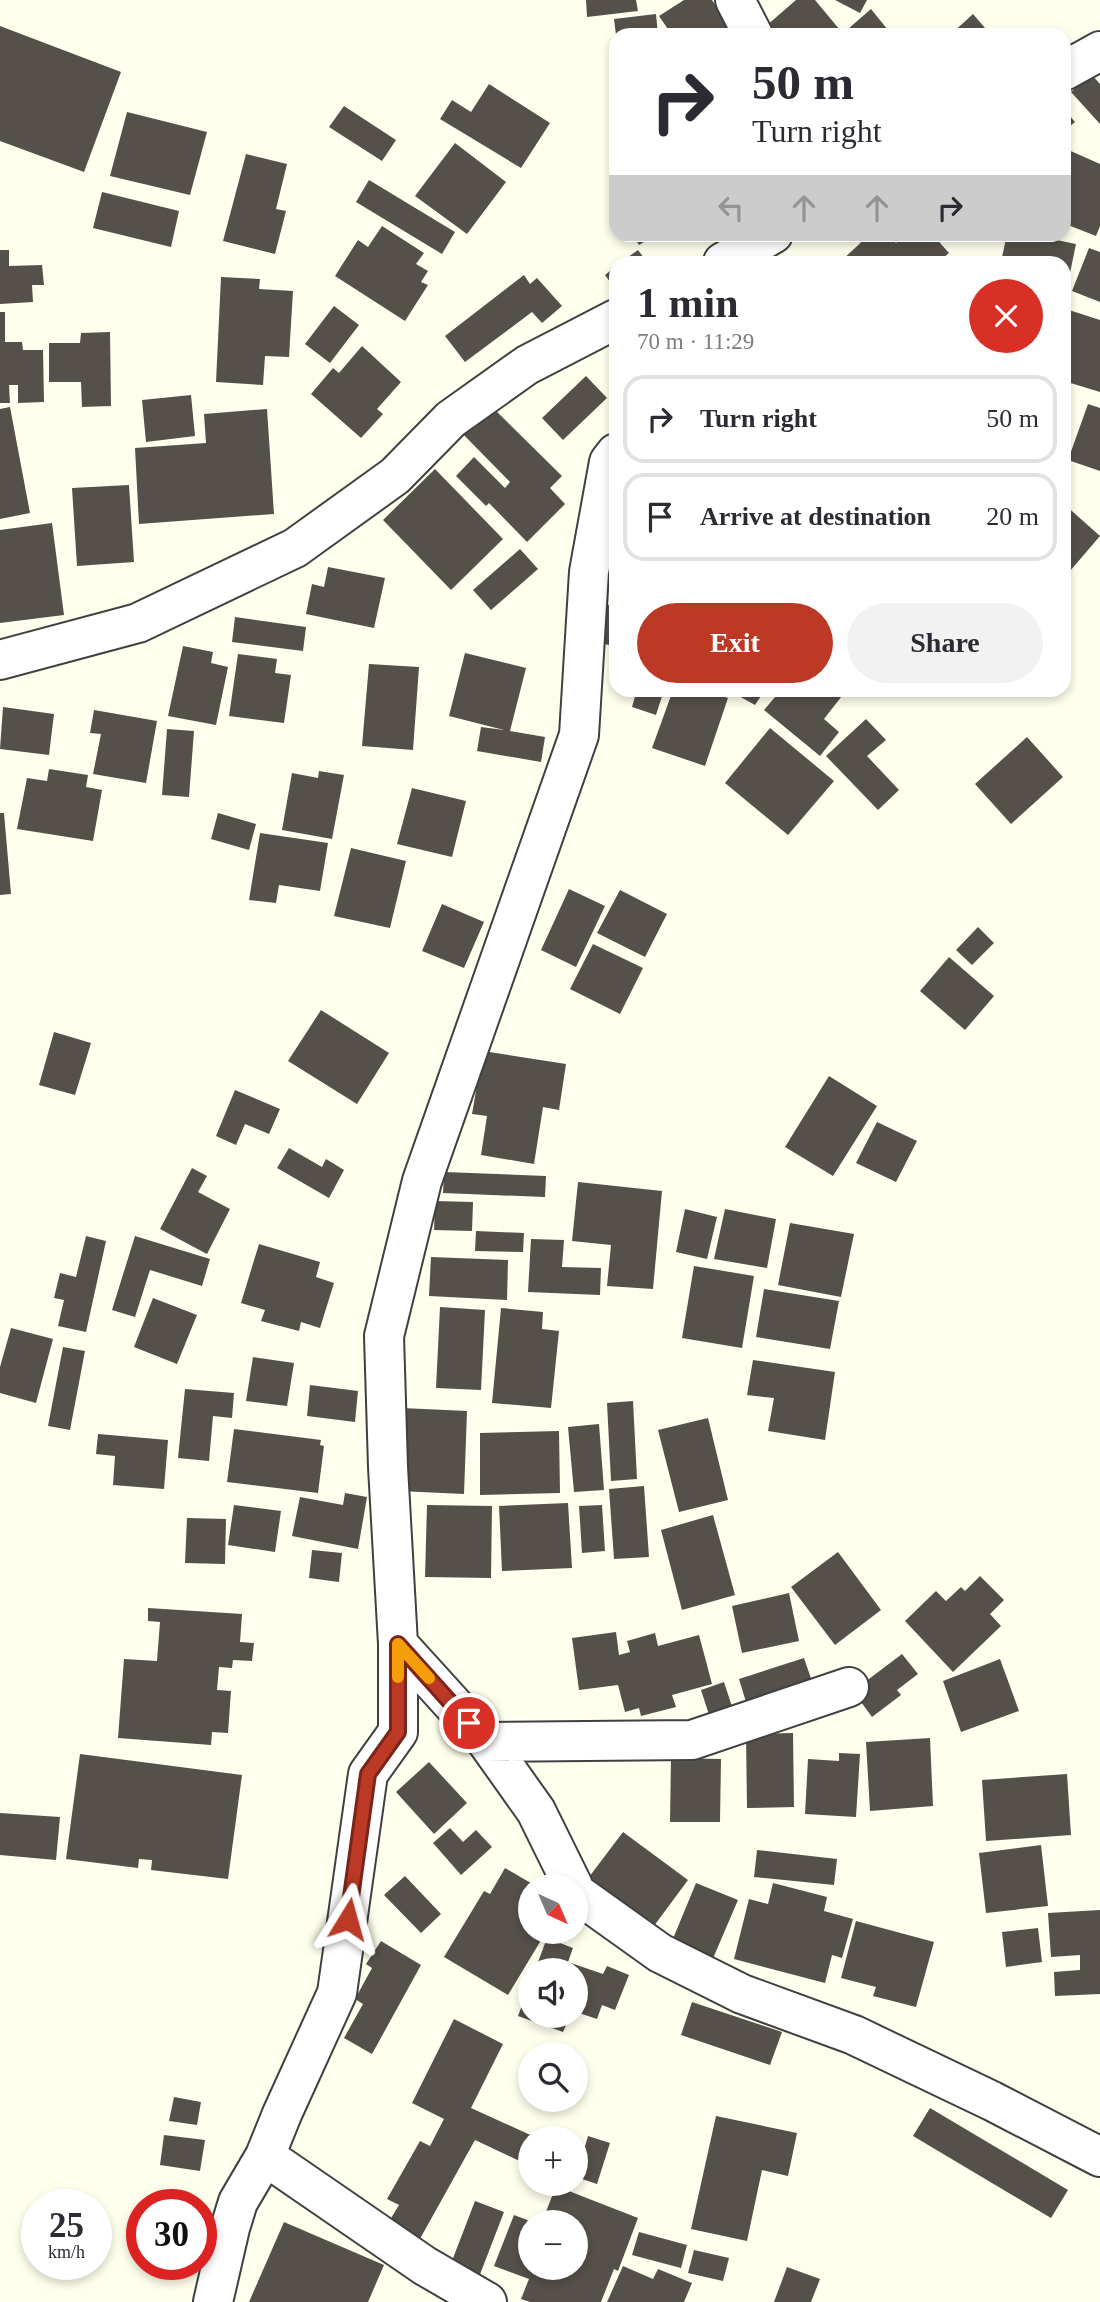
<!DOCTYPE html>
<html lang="en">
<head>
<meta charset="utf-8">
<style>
  :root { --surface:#fff; --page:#f2f2f3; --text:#2b2b33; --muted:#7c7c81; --line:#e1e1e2; --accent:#bc3926 }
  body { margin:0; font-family:"Times New Roman",serif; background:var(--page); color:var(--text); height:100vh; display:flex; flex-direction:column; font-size:26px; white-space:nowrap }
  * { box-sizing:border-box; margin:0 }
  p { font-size:23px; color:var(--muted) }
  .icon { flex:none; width:38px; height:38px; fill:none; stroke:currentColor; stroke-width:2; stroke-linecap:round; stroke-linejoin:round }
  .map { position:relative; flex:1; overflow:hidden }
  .details { position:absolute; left:609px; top:256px; width:462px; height:441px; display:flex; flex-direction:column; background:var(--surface); border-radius:21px; box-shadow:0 4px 10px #0003 }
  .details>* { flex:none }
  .hud { position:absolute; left:609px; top:28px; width:462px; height:214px; border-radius:21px; box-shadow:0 4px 10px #0003; background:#fff; color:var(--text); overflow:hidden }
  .needle { width:46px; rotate:136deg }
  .controls { position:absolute; left:518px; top:1874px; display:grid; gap:14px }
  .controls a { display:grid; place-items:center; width:70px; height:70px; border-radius:50%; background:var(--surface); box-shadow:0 4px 10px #0003; font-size:35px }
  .speed { position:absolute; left:21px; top:2189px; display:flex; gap:14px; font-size:35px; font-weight:700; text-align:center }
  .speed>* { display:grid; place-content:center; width:91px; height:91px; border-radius:50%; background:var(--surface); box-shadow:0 4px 10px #0003; line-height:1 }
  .speed small { font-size:18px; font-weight:400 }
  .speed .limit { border:10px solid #d22; background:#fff; color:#111 }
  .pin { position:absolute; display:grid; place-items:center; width:60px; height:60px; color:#fff; margin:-30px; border:4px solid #fff; border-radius:50%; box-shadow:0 2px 7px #0007 }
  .me { position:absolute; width:77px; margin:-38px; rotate:8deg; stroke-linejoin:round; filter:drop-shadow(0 0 5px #0008) }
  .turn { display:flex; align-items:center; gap:24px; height:147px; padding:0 28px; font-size:32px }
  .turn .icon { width:91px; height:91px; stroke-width:2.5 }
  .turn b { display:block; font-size:49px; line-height:60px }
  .lanes { display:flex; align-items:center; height:66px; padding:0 28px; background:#0003; justify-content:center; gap:35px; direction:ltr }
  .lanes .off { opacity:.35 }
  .round { display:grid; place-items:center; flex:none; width:74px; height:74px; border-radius:37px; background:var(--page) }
  .overview { display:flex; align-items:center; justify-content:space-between; height:119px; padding:0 28px }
  h1 { font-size:42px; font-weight:700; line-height:52px }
  .primary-button { display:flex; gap:14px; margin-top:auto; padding:14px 28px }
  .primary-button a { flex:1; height:80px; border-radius:42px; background:var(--accent); color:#fff; font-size:28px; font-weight:700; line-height:80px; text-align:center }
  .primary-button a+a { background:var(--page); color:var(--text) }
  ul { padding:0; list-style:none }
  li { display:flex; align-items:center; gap:21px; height:88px; margin:0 14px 10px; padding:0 14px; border:4px solid var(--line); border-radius:21px }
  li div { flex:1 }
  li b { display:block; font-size:26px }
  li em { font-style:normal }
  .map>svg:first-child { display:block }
  .building { fill:#555049 }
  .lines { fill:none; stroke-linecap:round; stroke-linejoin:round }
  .street-casing { stroke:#404040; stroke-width:42 }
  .street { stroke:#fff; stroke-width:38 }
  .route-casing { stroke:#7a2519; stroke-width:18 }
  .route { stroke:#bc3926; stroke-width:12 }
  .slow { stroke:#f59e0b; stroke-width:12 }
</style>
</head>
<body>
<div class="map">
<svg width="1100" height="2302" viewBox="0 0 1100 2302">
  <rect width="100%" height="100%" fill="#ffffed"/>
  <path class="building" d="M586,0h50l2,11 -51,6z
    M684,0h28l23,35h-63l-13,-19z
    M796,0h19l25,30 -6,5h-72l-3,-3z
    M835,0h32l-7,13z
    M871,9l21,26h-51z
    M656,14l2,21h-42l-2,-16z
    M973,14l18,21h-41z
    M0,26l121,46 -37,100 -84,-31z
    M1091,74l9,10v40l-29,-32z
    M489,84l61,39 -29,45 -81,-49 12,-19 19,12z
    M344,106l52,34 -14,21 -53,-34z
    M1064,109l11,13 -11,9z
    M127,112l80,20 -17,63 -80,-19z
    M455,143l51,39 -39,52 -52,-38z
    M1064,148l36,16v62l-4,10 -28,-11 -4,8z
    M246,154l41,10 -11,45 10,2 -11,43 -52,-13z
    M369,180l86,52 -13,22 -86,-52z
    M102,192l77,19 -8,36 -78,-19z
    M382,226l42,27 -8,11 12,7 -7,11 7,3 -23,36 -70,-45 23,-36 10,7z
    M632,234h25l-18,11z
    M870,234h18l8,9 9,-9h27l17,19 -11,9h-98z
    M1007,234h20l49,10 -7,34 -5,-1v-15h-63z
    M1089,248l11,4v50l-28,-11z
    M0,250h9v16l33,-1 2,20h-12l1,17 -33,2z
    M638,250l9,12h-26z
    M616,266v24l-11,-15z
    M524,275l6,9 7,-6 25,28 -20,17 -10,-11 -67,50 -20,-26z
    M221,277l39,2 -1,10 34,2 -4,66 -24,-1 -2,29 -47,-3z
    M334,306l25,19 -29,38 -25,-19z
    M1069,310l31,10v72l-36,-11v-55z
    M0,312h5v30h17l1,8h20l1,52 -26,1v-18h-9l1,18h-10z
    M110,332l1,74 -29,1 -1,-25h-32v-39h31l1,-10z
    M362,346l39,36 -24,27 6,5 -22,24 -50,-44 22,-26 6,5z
    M586,376l21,22 -44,42 -21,-22z
    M191,395l4,41 -49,6 -4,-42z
    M485,400l77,76 -12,12 15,16 -38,38 -38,-39 -3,3 -30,-30 18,-19 31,31 5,-6 -53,-54z
    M1088,404l12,4v63l-32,-11z
    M10,407l20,106 -30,6v-110z
    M267,409l7,105 -135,10 -4,-76 71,-5 -2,-29z
    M435,469l68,70 -52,51 -68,-70z
    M129,485l5,77 -57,4 -5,-78z
    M1064,504l36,32 -36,42z
    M52,523l12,92 -64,8v-93z
    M520,549l18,20 -47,41 -18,-20z
    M328,567l57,11 -11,50 -68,-14 6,-30 12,3z
    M601,603l15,4v40l-26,-7z
    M235,617l71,10 -3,24 -71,-9z
    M183,646l30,6 -2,11 17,4 -12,58 -48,-9z
    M465,653l61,15 -16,63 35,6 -4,25 -64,-11 4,-24 23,3 -55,-14z
    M238,654l39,5 -2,14 16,2 -7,48 -55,-7z
    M369,664l50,3 -6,83 -51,-4z
    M637,690h27l-8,25 -24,-8z
    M673,690h30l25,8 -23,68 -53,-18z
    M728,690h37l-10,15z
    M781,690h61l3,2 -21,27 15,13 -19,24 -56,-46z
    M3,707l51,7 -5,41 -49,-6z
    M94,710l63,11 -11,62 -53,-9 8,-40 -11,-1z
    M866,719l20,21 -19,16 32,34 -21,20 -52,-54z
    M770,728l64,53 -46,54 -63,-52z
    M167,729l27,2 -5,66 -27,-2z
    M1027,737l36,40 -52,47 -36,-40z
    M49,769l39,6 -2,12 16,3 -9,51 -76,-12 10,-51 20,3z
    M319,771l25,4 -12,64 -50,-9 10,-57 26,5z
    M412,788l54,13 -14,56 -55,-13z
    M0,813h4l7,81 -11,1z
    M218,813l38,11 -7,26 -38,-11z
    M260,833l68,10 -8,48 -41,-6 -3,18 -27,-3z
    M351,848l55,13 -16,67 -56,-12z
    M569,889l36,17 -29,61 -35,-17z
    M620,890l47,24 -22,43 -48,-24z
    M442,904l42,18 -20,46 -42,-17z
    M978,927l16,16 -22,22 -16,-15z
    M593,944l50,24 -23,46 -50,-25z
    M949,957l45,39 -29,34 -45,-39z
    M321,1010l68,43 -32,51 -69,-43z
    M54,1032l37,11 -16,52 -36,-10z
    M483,1051l83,13 -7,46 -16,-3 -9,57 -53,-9 6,-39 -15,-2z
    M829,1076l48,30 -44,70 -48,-29z
    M235,1090l45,19 -11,25 -24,-10 -9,21 -20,-9z
    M877,1122l40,19 -21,41 -40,-19z
    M289,1148l33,19 4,-8 18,11 -15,28 -52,-30z
    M192,1168l15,8 -9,16 32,17 -23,45 -47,-25z
    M444,1172l102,4 -1,21 -102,-4z
    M578,1182l84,9 -9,98 -46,-3 4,-41 -39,-4z
    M435,1201l38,1 -1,29 -38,-1z
    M685,1209l32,8 -10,42 -31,-7z
    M725,1209l51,10 -9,49 -53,-9z
    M790,1223l64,11 -13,63 -63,-12z
    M476,1231l48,2 -1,19 -48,-1z
    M86,1236l20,5 -20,91 -28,-6 6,-26 -10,-2 6,-25 16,4z
    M135,1236l75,23 -8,27 -52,-16 -15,47 -23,-7z
    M531,1239l33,1 -2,27 39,1 -1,27 -72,-3z
    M259,1244l61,18 -4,15 18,6 -14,45 -19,-6 -2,9 -38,-10 4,-11 -24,-7z
    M431,1257l77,3 -1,40 -78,-4z
    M694,1266l60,10 -12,72 -60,-10z
    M764,1289l75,12 -9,48 -74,-12z
    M153,1298l44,17 -20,49 -43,-17z
    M440,1307l45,3 -4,80 -45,-2z
    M501,1308l42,4 -1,17 17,2 -8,77 -59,-5z
    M11,1328l42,11 -17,64 -36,-10v-26z
    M63,1347l22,4 -15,79 -22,-4z
    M253,1357l41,6 -7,43 -41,-5z
    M753,1360l82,12 -10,68 -57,-9 6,-33 -27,-3z
    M310,1385l48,6 -3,31 -48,-6z
    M185,1389l49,4 -2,25 -19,-2 -4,45 -31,-3z
    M633,1401l4,78 -26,2 -4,-78z
    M402,1408l65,3 -3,83 -65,-3z
    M708,1418l20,82 -49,12 -21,-82z
    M599,1424l5,66 -30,2 -6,-65z
    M234,1429l87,11 -1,5 4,1 -6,47 -91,-11z
    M559,1431l1,62 -80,2v-62z
    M98,1434l70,6 -4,49 -51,-4 2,-29 -19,-2z
    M644,1486l5,71 -35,2 -5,-70z
    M345,1493l22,4 -9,52 -66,-13 8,-39 43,8z
    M568,1503l4,65 -70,3 -3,-65z
    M234,1505l47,6 -6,41 -47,-7z
    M427,1505l65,1 -1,72 -66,-1z
    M602,1505l3,46 -23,2 -3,-47z
    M713,1515l22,80 -53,15 -21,-80z
    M187,1518l39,1 -1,45 -40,-1z
    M312,1550l30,3 -3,29 -30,-4z
    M838,1552l43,58 -46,35 -44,-58z
    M980,1576l24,24 -14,14 11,12 -48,46 -48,-51 31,-30 10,10 15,-14 4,4z
    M789,1593l10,48 -57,12 -10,-47z
    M148,1608l94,6 -2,28 14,1 -2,18 -19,-1 -1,8 -13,-1 -2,23 14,1 -3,42 -16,-1 -1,13 -93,-7 6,-79 33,2 3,-39 -12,-1z
    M616,1632l3,23 11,-3 -3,-11 28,-8 3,13 41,-11 13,49 -40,11 4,12 -35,9 -2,-8 -14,4 -7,-27 -39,5 -7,-52z
    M902,1654l16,20 -21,16 4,5 -29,22 -19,-26z
    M804,1658l11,32 -66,22 -10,-33z
    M1000,1659l19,52 -58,21 -18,-51z
    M724,1682l11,34 -23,8 -11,-34z
    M793,1733l1,74 -47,1 -1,-74z
    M930,1738l3,68 -63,5 -4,-69z
    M839,1753l21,1 -4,63 -51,-3 3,-55 31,2z
    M80,1754l162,21 -14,104 -77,-9 1,-10 -13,-1 -1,9 -72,-9z
    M671,1758l50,1 -1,63h-50z
    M429,1762l38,41 -33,31 -38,-42z
    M1067,1774l4,61 -85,6 -4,-61z
    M0,1813l60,4 -4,43 -56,-5z
    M450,1828l13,14 13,-12 16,17 -31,28 -28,-32z
    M623,1832l65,48 -40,54 -65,-49z
    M1041,1845l7,61 -62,7 -7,-60z
    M757,1850l80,9 -3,26 -80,-8z
    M505,1868l31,18h-6v46h16l-38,63 -64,-38 40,-66 6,3z
    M405,1876l36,38 -20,19 -37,-38z
    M696,1883l42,17 -27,63 -41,-17z
    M773,1883l54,14 -3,14 29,8 -11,39 -10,-3 -7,28 -91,-24 15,-60 19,5z
    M1100,1910v84l-45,2 -1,-24 26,-2v-15l-29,2 -3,-44z
    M856,1921l78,21 -18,65 -43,-11 3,-9 -35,-9z
    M1038,1928l4,34 -36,5 -4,-35z
    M547,1938l26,10 -5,14 35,12 4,-8 22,9 -14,35 -13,-5 -5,14 -21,-7v-42h-41z
    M381,1941l40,24 -49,89 -28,-16 19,-34 -8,-5 17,-31 -6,-4z
    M530,1984v32h40l-7,16 -45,-16z
    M692,2002l90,30 -12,33 -89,-30z
    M454,2019l49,25 -32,64 66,30h-7v28l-55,-26 -59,106 -31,-18 14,-23 -12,-6 33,-58 10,5 14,-27 -32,-16z
    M174,2097l27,5 -4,23 -28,-4z
    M930,2108l138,82 -17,28 -138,-82z
    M716,2116l81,17 -9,43 -26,-6 -15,71 -56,-12z
    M164,2135l41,5 -5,31 -40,-6z
    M588,2136l22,7 -13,41 -21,-7z
    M556,2186l82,32 -20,53 -4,-2 -13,33h-71l-9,-3 8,-20 -35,-13 20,-51 16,6v47h46v-46h-34z
    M475,2201l29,11 -25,65 -29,-11z
    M284,2222l100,43 -16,37h-119z
    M639,2232l48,13 -6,23 -49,-13z
    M694,2250l35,8 -6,23 -35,-8z
    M623,2266l30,13 5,-10 34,14 -8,19h-77z
    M787,2267l33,12 -9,23h-37z"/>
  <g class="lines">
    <defs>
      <path id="street" d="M735,0l18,35
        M1064,71l36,-20
        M723,262l50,-28
        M0,660l138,-37 157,-75 100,-72 56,-57 76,-54 89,-46
        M398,1644l89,98 49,69 37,75
        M487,1742l205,-2 157,-53
        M576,1893l84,60 82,41 112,41 138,66 108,56
        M265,2156l160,110 62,36
        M213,2302l17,-74 8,-26 27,-46 17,-42 55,-121 31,-219 30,-42v-88l-10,-177 -4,-131 38,-155 157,-446 10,-163 20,-110 7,-9"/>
    </defs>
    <use href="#street" class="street-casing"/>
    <use href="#street" class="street"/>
  </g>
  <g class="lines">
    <defs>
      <path id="route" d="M348,1919l20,-145 30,-42v-88l71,79"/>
    </defs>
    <use href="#route" class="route-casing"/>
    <use href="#route" class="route"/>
    <path class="slow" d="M398,1677v-33l31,34"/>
  </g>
</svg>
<div class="controls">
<a><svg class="needle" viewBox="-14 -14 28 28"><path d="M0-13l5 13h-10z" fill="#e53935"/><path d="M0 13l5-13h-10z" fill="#7c7c81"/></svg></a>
<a><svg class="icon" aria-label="sound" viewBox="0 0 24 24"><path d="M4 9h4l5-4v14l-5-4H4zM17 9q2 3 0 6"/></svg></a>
<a><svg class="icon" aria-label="search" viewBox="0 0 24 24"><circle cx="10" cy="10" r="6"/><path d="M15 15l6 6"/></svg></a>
<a>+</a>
<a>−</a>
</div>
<div class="speed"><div>25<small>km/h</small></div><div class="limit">30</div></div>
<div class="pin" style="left:469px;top:1723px;background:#d93025"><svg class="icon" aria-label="arrive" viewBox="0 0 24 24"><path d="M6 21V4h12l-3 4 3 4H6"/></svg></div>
<svg class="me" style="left:348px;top:1919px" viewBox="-20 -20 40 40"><path d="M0-17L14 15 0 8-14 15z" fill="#bc3926" stroke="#fff" stroke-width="4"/></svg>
<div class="hud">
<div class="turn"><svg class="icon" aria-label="right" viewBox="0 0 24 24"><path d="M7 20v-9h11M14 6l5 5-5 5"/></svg><div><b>50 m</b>Turn right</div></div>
<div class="lanes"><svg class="icon off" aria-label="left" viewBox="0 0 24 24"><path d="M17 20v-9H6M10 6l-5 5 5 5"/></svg><svg class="icon off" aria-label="ahead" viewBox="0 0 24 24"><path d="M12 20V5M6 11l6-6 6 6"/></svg><svg class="icon off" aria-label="ahead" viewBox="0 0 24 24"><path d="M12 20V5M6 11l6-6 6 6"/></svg><svg class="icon" aria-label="right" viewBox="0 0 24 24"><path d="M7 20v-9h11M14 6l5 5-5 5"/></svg></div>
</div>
<section class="details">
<div class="overview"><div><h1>1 min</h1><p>70 m · 11:29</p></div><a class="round" style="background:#d93025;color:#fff"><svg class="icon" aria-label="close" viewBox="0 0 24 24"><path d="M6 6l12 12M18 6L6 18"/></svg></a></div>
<ul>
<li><svg class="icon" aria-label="right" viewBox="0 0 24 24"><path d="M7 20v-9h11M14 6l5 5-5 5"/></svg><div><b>Turn right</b></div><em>50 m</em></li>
<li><svg class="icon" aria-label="arrive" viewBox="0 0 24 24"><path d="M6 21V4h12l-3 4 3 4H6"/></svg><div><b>Arrive at destination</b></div><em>20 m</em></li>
</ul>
<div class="primary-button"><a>Exit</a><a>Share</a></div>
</section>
</div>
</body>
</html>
